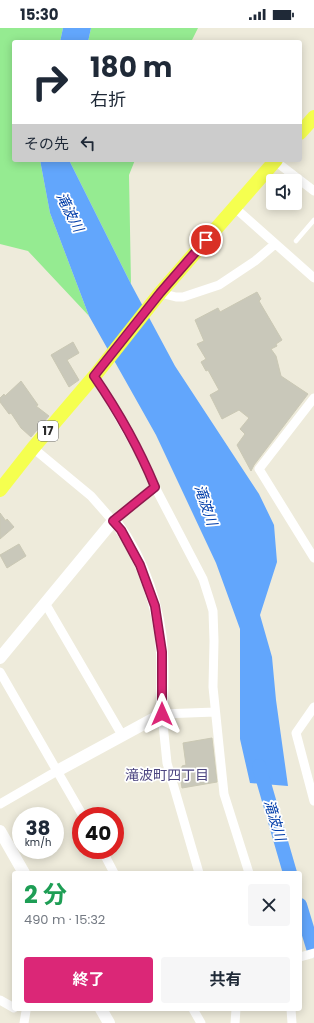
<!DOCTYPE html>
<html lang="ja">
<head>
<meta charset="utf-8">
<style>
  :root { --surface:#fff; --page:#f6f6f7; --text:#1f2937; --muted:#747a83; --accent:#db2777 }
  body { margin:0; font-family:Poppins,"Noto Sans JP",sans-serif; background:var(--page); color:var(--text); height:100vh; display:flex; flex-direction:column; font-size:15px; white-space:nowrap }
  * { box-sizing:border-box; margin:0 }
  p { font-size:13px; color:var(--muted) }
  .icon { flex:none; width:22px; height:22px; fill:none; stroke:currentColor; stroke-width:2; stroke-linecap:round; stroke-linejoin:round }
  .map { position:relative; flex:1; overflow:hidden }
  .drawer { position:absolute; left:12px; top:843px; width:290px; height:140px; display:flex; flex-direction:column; background:var(--surface); border-radius:4px; box-shadow:0 2px 10px #0003 }
  .drawer>* { flex:none }
  .banner { position:absolute; left:12px; top:12px; width:290px; height:122px; border-radius:4px; box-shadow:0 2px 10px #0003; background:#fff; color:var(--text); overflow:hidden }
  .tools { position:absolute; left:266px; top:146px; display:grid; gap:8px }
  .tools a { display:grid; place-items:center; width:36px; height:36px; border-radius:4px; background:var(--surface); box-shadow:0 2px 10px #0003; font-size:20px }
  .speed { position:absolute; left:12px; top:779px; display:flex; gap:8px; font-size:20px; font-weight:700; text-align:center }
  .speed>* { display:grid; place-content:center; width:52px; height:52px; border-radius:50%; background:var(--surface); box-shadow:0 2px 10px #0003; line-height:1 }
  .speed small { font-size:10px; font-weight:400 }
  .speed .limit { border:6px solid #d22; background:#fff; color:#111 }
  .pin { position:absolute; display:grid; place-items:center; width:34px; height:34px; color:#fff; margin:-17px; border:2px solid #fff; border-radius:50%; box-shadow:0 1px 4px #0007 }
  .me { position:absolute; width:44px; margin:-22px; rotate:0deg; stroke-linejoin:round; filter:drop-shadow(0 0 3px #0008) }
  .turn { display:flex; align-items:center; gap:14px; height:84px; padding:0 12px; font-size:18px }
  .turn .icon { width:52px; height:52px; stroke-width:2.5 }
  .turn b { display:block; font-size:28px; line-height:34px }
  .then { display:flex; align-items:center; height:38px; padding:0 12px; background:#0003; gap:8px; font-size:15px }
  .round { display:grid; place-items:center; flex:none; width:42px; height:42px; border-radius:4px; background:var(--page) }
  .summary { display:flex; align-items:center; justify-content:space-between; height:68px; padding:0 12px }
  h1 { font-size:24px; font-weight:700; line-height:30px; color:#1e9e55 }
  .action { display:flex; gap:8px; margin-top:auto; padding:8px 12px }
  .action a { flex:1; height:46px; border-radius:4px; background:var(--accent); color:#fff; font-size:16px; font-weight:700; line-height:46px; text-align:center }
  .action a+a { background:var(--page); color:var(--text) }
  .status { display:flex; justify-content:space-between; align-items:center; height:28px; padding:0 20px; background:var(--surface); direction:ltr }
  .status svg { height:11px; fill:currentColor }
  .map>svg:first-child { display:block }
  .green { fill:#95eb91 }
  .water { fill:#62a6fc }
  .lines { fill:none; stroke-linecap:round; stroke-linejoin:round }
  .river { stroke:#62a6fc; stroke-width:14 }
  .building { fill:#c9c8ba; stroke:#cac8b4 }
  .lane { stroke:#fff; stroke-width:4.5 }
  .street { stroke:#fff; stroke-width:9 }
  .secondary { stroke:#fff; stroke-width:12 }
  .primary { stroke:#f5ff4f; stroke-width:14 }
  .route-casing { stroke:#8e194d; stroke-width:10 }
  .route { stroke:#db2777; stroke-width:7 }
  .labels { text-anchor:middle; stroke-width:3.5; stroke-linejoin:round; paint-order:stroke }
  .shield { fill:#fff; stroke:#6a6a6a; stroke-width:1 }
  .shield-label { font-size:12px; font-weight:bold; fill:#2a2a2a }
  .water-label { font-size:14px; font-style:italic; fill:#003da9; stroke:#fff }
  .neighbourhood-label { font-size:14px; fill:#4c4580; stroke:#fff }
</style>
</head>
<body>
<div class="status"><b>15:30</b><svg viewBox="0 0 49 12"><path d="M0 12V9h3v3zM5 12V6h3v6zM10 12V3h3v9zM15 12V0h3v12zM26 1h20v11H26zM47 4h2v5h-2z"/></svg></div>
<div class="map">
<svg width="314" height="995" viewBox="0 0 314 995">
  <rect width="100%" height="100%" fill="#eeebdb"/>
  <path class="green" d="M0,0h63l-3,14h-46v118h26l10,53 39,103 -61,-65 -28,-7z
    M91,0h107l-7,14h-103z
    M69,132h66l-6,15 2,109z"/>
  <path class="water" d="M63,0h28l-3,14h-28z
    M40,132h29l62,124 44,82 84,128 15,31 3,37 -17,53 12,42 4,43 12,86 -38,-3 -10,-44v-110l-24,-66 -60,-128 -67,-119 -39,-103z"/>
  <g class="lines">
    <path class="river" d="M259,738l31,107
      M300,877l14,46"/>
  </g>
  <path class="building" d="M257,264l4,7 -2,2 23,39 -6,4 1,2 -6,3 5,7 5,20 27,18 -54,71 -3,6 -14,-26 8,-11 -5,-5 9,-11 -10,-8 -17,9 -12,-24 9,-5 -11,-20 -2,1 -5,-9 5,-3 -9,-15 7,-3 -9,-21 23,-12 2,4z
    M73,314l6,11 -12,7 12,20 -10,7 -18,-32z
    M21,353l17,24 -2,1 13,10 -18,21 -10,-9 -10,-15 -2,1 -9,-12v-4l4,-4 1,2z
    M0,485l6,8 1,-2 7,8 -14,12z
    M19,516l7,12 -19,12 -7,-13z
    M212,710l5,44 -35,6 -3,-19 3,-1v-2l4,-1 -3,-22z"/>
  <g class="lines">
    <path class="lane" d="M296,213l18,-21"/>
    <path class="street" d="M275,133l39,30
      M234,179l80,71
      M160,265l16,4h7l36,-12 36,-24 20,-17
      M94,348l12,18 38,67 11,26 48,92 7,22 3,10 1,30 -1,46 11,107 25,79
      M314,370l-55,71 55,89
      M33,420l58,48 22,25 42,-34
      M45,575l77,132
      M0,644l83,144
      M314,679l-18,26 18,68
      M0,776l57,-33
      M102,822l12,23
      M199,845l-32,-110 -5,-49 53,-2
      M300,929l14,-4
      M0,972l14,8
      M193,981l8,14
      M291,981l1,14
      M24,995l2,-12
      M235,995l1,-14"/>
    <path class="secondary" d="M0,630l113,-137 4,3c26,35 43,85 45,129 1,20 0,41 0,61l-105,57
      M0,803l24,42
      M101,981l8,14"/>
    <path class="primary" d="M300,105l14,-16
      M0,462l33,-42 64,-75 63,-80 116,-133"/>
  </g>
  <g class="lines">
    <defs>
      <path id="route" d="M162,686v-62l-7,-46 -15,-41 -19,-35 -8,-9 42,-34c-16,-39 -37,-76 -61,-111l66,-83 46,-53"/>
    </defs>
    <use href="#route" class="route-casing"/>
    <use href="#route" class="route"/>
  </g>
  <g class="labels">
    <rect class="shield" x="38" y="393" width="20" height="20" rx="3"/>
    <g class="shield-label">
      <text x="48" y="407">17</text>
    </g>
    <g class="water-label">
      <text transform="translate(70 184) rotate(63)" y="5">滝波川</text>
      <text transform="translate(206 477) rotate(71)" y="5">滝波川</text>
      <text transform="translate(275 792) rotate(73)" y="5">滝波川</text>
    </g>
    <g class="neighbourhood-label">
      <text x="167" y="752">滝波町四丁目</text>
    </g>
  </g>
</svg>
<div class="tools">
<a><svg class="icon" aria-label="sound" viewBox="0 0 24 24"><path d="M4 9h4l5-4v14l-5-4H4zM17 9q2 3 0 6"/></svg></a>
</div>
<div class="speed"><div>38<small>km/h</small></div><div class="limit">40</div></div>
<div class="pin" style="left:206px;top:212px;background:#d93025"><svg class="icon" aria-label="arrive" viewBox="0 0 24 24"><path d="M6 21V4h12l-3 4 3 4H6"/></svg></div>
<svg class="me" style="left:162px;top:686px" viewBox="-20 -20 40 40"><path d="M0-17L14 15 0 8-14 15z" fill="#db2777" stroke="#fff" stroke-width="4"/></svg>
<div class="banner">
<div class="turn"><svg class="icon" aria-label="right" viewBox="0 0 24 24"><path d="M7 20v-9h11M14 6l5 5-5 5"/></svg><div><b>180 m</b>右折</div></div>
<div class="then">その先<svg class="icon" aria-label="left" viewBox="0 0 24 24"><path d="M17 20v-9H6M10 6l-5 5 5 5"/></svg></div>
</div>
<section class="drawer">
<div class="summary"><div><h1>2 分</h1><p>490 m · 15:32</p></div><a class="round"><svg class="icon" aria-label="close" viewBox="0 0 24 24"><path d="M6 6l12 12M18 6L6 18"/></svg></a></div>
<div class="action"><a>終了</a><a>共有</a></div>
</section>
</div>
</body>
</html>
